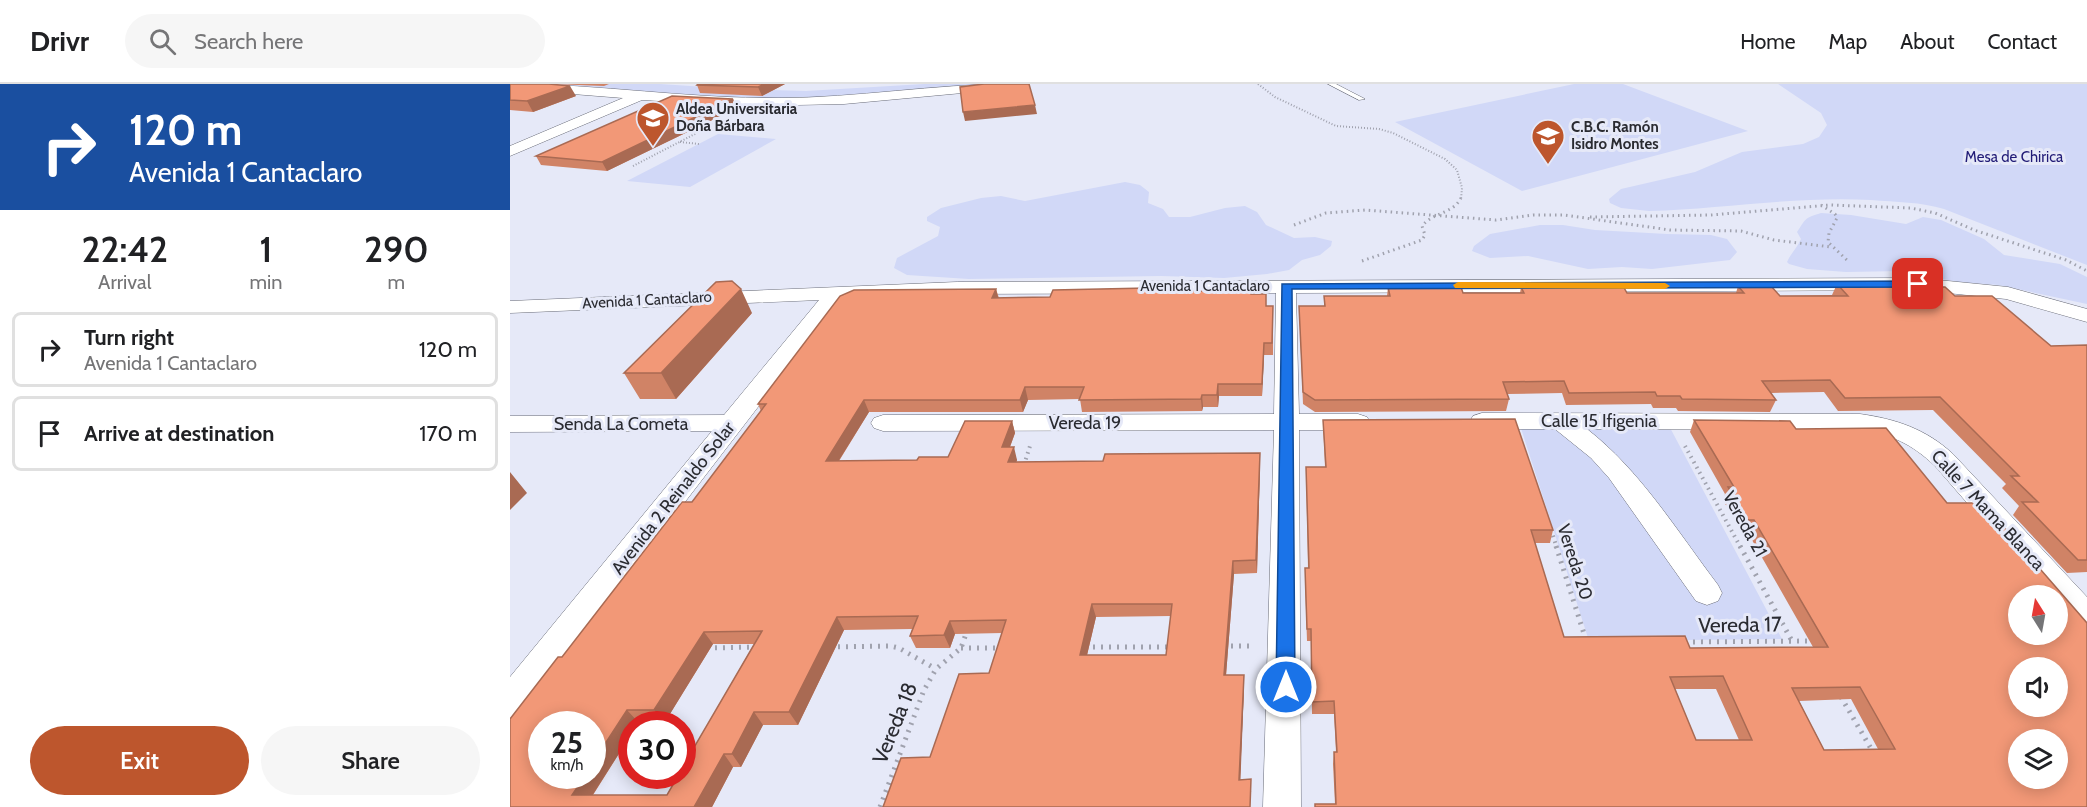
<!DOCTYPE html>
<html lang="en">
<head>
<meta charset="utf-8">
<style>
  :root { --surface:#fff; --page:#f6f6f6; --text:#202124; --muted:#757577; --line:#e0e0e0; --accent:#bd562d }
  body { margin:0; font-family:Cabin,sans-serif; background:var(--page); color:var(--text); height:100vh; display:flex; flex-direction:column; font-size:22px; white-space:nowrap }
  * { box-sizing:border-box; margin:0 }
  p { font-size:20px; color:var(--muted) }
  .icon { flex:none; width:33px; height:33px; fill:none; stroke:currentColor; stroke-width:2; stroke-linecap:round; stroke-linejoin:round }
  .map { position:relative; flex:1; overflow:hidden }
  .drawer { display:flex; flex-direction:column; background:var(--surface); width:510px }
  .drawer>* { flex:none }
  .banner { background:#1a4fa0; color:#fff; overflow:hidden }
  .needle { width:39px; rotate:349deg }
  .buttons { position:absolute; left:1498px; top:501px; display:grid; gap:12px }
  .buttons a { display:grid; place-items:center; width:60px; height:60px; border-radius:50%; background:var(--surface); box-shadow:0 3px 15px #0003; font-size:30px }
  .speed { position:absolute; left:18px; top:627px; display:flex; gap:12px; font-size:30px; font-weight:700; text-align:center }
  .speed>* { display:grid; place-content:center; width:78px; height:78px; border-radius:50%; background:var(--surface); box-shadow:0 3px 15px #0003; line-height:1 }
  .speed small { font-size:15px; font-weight:400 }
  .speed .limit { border:9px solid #d22; background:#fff; color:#111 }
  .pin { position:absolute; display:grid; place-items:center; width:51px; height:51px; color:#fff; margin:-26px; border-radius:12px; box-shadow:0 3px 9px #0006 }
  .me { position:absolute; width:66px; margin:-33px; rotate:0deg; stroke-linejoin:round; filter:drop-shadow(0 0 4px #0008) }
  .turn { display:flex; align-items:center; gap:21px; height:126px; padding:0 30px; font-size:27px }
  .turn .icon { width:78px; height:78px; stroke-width:2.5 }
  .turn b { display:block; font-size:42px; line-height:51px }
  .eta { display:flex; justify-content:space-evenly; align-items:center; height:102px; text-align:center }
  .eta b { font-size:36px; font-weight:600; line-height:42px }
  .action { display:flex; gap:12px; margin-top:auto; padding:12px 30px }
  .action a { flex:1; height:69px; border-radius:36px; background:var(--accent); color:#fff; font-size:24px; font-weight:600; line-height:69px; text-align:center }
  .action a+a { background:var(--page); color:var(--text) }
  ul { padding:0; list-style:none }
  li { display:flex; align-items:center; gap:18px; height:75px; margin:0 12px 9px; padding:0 18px; border:3px solid var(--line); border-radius:9px }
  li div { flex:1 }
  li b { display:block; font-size:22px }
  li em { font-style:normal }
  header { display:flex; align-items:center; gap:36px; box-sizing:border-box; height:84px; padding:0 30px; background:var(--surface); border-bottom:2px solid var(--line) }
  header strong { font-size:28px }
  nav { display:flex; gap:33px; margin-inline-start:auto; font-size:21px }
  .search { width:420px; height:54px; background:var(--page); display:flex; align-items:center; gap:15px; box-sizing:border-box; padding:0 21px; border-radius:33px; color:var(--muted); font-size:22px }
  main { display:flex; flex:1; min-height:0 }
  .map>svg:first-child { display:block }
  .green { fill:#d1d8f7 }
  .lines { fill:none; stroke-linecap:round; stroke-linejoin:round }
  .lane-casing { stroke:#696c78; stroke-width:1 }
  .street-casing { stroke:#696c78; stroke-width:1 }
  .path-far3 { stroke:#a0a2ae; stroke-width:2; stroke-dasharray:1 2; stroke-linecap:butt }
  .path-far2 { stroke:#a0a2ae; stroke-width:3; stroke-dasharray:1.5 4; stroke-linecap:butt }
  .path-far1 { stroke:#a0a2ae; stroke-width:4; stroke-dasharray:1.5 4.5; stroke-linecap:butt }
  .path { stroke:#a0a2ae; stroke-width:5; stroke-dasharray:2 6; stroke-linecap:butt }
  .lane { fill:#fff; fill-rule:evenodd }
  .street { fill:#fff; fill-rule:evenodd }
  .wall { fill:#d08366; fill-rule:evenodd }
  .shaded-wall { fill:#a96a53 }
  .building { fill:#f29877; stroke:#a96a53; stroke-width:1.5; fill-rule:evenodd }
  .route { fill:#1a73e8; stroke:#114b97; stroke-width:1.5 }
  .slow { fill:#f59e0b }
  .labels { text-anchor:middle; stroke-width:6; stroke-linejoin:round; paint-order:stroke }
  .far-poi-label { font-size:15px; font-weight:bold; fill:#2a2b31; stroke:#e6e9f8; text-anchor:start }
  .far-park-label { font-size:15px; fill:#221c77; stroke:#e6e9f8 }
  .far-street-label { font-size:15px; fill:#2a2b31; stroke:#e6e9f8 }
  .street-label { font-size:18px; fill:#2a2b31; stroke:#e6e9f8 }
  .near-street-label { font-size:21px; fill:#2a2b31; stroke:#e6e9f8 }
</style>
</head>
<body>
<header>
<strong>Drivr</strong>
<div class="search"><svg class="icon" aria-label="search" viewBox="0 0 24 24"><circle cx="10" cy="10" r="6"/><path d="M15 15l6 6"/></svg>Search here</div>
<nav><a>Home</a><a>Map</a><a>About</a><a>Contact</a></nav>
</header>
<main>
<section class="drawer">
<div class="banner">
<div class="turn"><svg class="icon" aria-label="right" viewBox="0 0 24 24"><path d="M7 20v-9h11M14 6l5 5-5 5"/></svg><div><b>120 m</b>Avenida 1 Cantaclaro</div></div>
</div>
<div class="eta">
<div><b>22:42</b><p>Arrival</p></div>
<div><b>1</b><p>min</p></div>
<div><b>290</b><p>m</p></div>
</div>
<ul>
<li><svg class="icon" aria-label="right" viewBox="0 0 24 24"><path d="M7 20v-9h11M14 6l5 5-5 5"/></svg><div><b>Turn right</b><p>Avenida 1 Cantaclaro</p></div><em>120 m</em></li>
<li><svg class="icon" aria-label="arrive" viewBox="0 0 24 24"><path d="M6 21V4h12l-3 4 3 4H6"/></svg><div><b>Arrive at destination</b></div><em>170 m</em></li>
</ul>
<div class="action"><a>Exit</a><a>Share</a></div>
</section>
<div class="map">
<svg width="1577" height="723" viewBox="0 0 1577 723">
  <rect width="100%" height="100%" fill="#e6e9f8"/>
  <path class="green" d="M0,0h150l76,5 70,2 118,-7h81l-223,18z
    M1064,0h49l125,47 -226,60 -127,-69z
    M1268,0h309v181l-143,-56c-23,-7 -48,-7 -73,-9 -74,-4 -148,9 -222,11l-28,-3 -11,-5 -1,-4 12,-10 74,-17 47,-20 61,-8 16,-7 8,-12 -6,-12z
    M208,50l58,5 -86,48 -63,-6z
    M615,98l15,3 9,7 -1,11 15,6 6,8h21l35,-9 20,-2 12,6 9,13 28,13 21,-1 17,4 -1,5 -11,9 -18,5 -13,10 -22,4 -43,4 -63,-2 -192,3 -62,-4 -13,-7 3,-10 41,-22 2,-9 -13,-6v-4l14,-9 40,-10 20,-2 24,5z
    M1311,129l30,2 55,9 17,-7 18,3 43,19 20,16 56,9 27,13v27l-88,-19 -41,-3 -56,-11 -56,1 -39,-3 -18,-5 -2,-2c4,-9 10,-14 14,-23l-4,-7c9,-13 7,-14 24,-19z
    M1030,141h23l32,5 72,4 44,1 16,4 10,13 -7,8 -78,9 -30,-2 -34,2 -60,-13 -38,2 -18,-7 2,-5 16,-12z
    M1009,338h148l115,217 -193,2z"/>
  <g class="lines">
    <defs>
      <path id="lane" d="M818,0h8l29,15 -6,1z"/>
      <path id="street" d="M0,0c90,0 179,15 269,14 78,0 155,-14 232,-14l-6,4 -32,4 -129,12 -98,2 -104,-6 -132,56v-10l113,-48 -113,-9z
        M1408,194l90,9 79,22v13l-81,-23 -88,-9 -622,3 3,121h59l9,3 3,5 -3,5 -9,3h-59l2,377h-38l11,-377 -391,1 -9,-3 -3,-5 3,-5 9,-3 391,-1 2,-121 -319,1 -116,5 -319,415 -12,4v-41l202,-246 -202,1v-16l214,-1 95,-115 -309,13v-12l447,-19z
        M972,329l378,1c36,5 66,15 93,40l134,143v34l-11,-4 -18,-20v-11h-10l-113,-130c-23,-22 -44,-32 -75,-36l-273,-1c53,41 90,102 131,156l4,8 -4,8 -11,4 -11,-4 -87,-123 -18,-20 -36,-29h-73l-9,-3 -3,-5 3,-5z"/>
    </defs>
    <use href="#lane" class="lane-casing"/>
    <use href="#street" class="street-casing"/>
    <path class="path-far3" d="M748,0l17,13 61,29 43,3 14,4 52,26 12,11 5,18 -1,11
      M170,58l19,2
      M123,82l85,-44"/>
    <path class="path-far2" d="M1311,121l14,9 2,4 -8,15 -1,9 20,19
      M1080,133l121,-2 119,-10 81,3 24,5 39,17 92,30 21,11
      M784,141l32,-12 39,-3 131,10 37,-5h31l106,15 71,1 33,9 57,7
      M852,177l60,-21 3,-5 -3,-9c11,-14 31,-12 39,-28"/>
    <path class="path-far1" d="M1175,362l56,102
      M514,381l6,-19
      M1041,446l6,18"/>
    <path class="path" d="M1046,462l30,94
      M1230,462l52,95
      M1175,558l128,-1
      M713,562h29
      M320,563l60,-1 9,2 37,21
      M575,563h86
      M197,564l50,-1
      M451,564h39
      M1331,613l32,55
      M370,723l44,-117 12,-21 25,-21 6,-17"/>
    <use href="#lane" class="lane"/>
    <use href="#street" class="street"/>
  </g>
  <path class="wall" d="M0,0l66,12 -43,16 -23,-2z
    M42,0h57l-5,2z
    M188,0h87l-23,12 -62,-3 -3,-8z
    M223,15l4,9 -130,63 -66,-6 -5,-9z
    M1327,200l74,3 44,9 96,50 36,-1v227l-20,1 -54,-58 6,-9 -17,-18 4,-4 -73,-74 -95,1 -14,-19 -53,1 5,7 -6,12 -92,-1 -2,-3h-23l-2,-4 -85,1 -4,-12 -55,1 2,5 -3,12 -191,1 -12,-8 -4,-98h25v-10h63l1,-9 75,6h57l1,-6 122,7 93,-1 2,-7 42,10 52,-1z
    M670,204l1,3 70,3 16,12h6v49h-9l-2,41h-43l-1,11h-15l-1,4 -120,1 -2,-13 -52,1 -5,12h-154l-30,49 78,-1 31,-3 64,-36 3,12 -5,14 7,13 -1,2 87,-1 157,-8v13l-3,107 -23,1 -8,101h18v13l-4,92 12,12 -322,-35 59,-84 13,-40 -47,1 -5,14h-34l-6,-12 2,-7 -68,1 -46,95h-35l-22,42h-8l-21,40h-202l52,-150 130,-155 69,-91 -3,-7 238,-115 3,9 51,-1zM661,532l-5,39h-79l9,-38zM203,560h41l-87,151h-74l39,-62v-9l6,-2h27z
    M242,229l-76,86h-36l-16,-26z
    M813,336l230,110 -3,13h-15l29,94 126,11 123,-1 -65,-114h-6l-19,-33 2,-6 -35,-62 4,-12 102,9 291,378 -752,-3 -2,-40 1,-12h2l-2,-38h-22l-1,-73h-4l-2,-61 3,-12 -2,-101h19zM1165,605h41l23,51h-43zM1341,615l27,50 -54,1 -25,-49z"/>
  <path class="shaded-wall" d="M255,0h20l-23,12 -4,-9z
    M60,2l6,10 -43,16 -6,-11z
    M223,15l4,9 -130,63 -5,-9z
    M525,21l2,9 -72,7 -2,-9z
    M231,205l11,24 -76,86 -15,-26z
    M486,205l3,12 -7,-3z
    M754,259v12l-2,41v-12z
    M708,300l1,12 -1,11 -1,-12z
    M515,303l3,13 -5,12 -3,-12z
    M692,311l1,12 -1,4 -1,-12z
    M354,316l5,12 -38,61 -5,-12z
    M502,337l3,12 -10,27 -3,-13z
    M504,363l3,13 -5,15 -4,-13z
    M750,369v13l-3,107 -1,-13z
    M0,388l17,21 -17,17z
    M723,477l1,13 -9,114 -1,-13z
    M582,520l4,13 -12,51 -4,-13z
    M327,533l7,13 -46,95 -9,-13z
    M440,537l5,13 -5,14 -6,-13z
    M194,548l9,12 -48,78 -11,-12z
    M734,591v13l-4,104 -1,-12z
    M117,626l11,12 -1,2h-5v9l-47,74 -13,-12 13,-19h7v-12z
    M244,628l9,13 -22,42 -9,-13z
    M214,670l9,13 -21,40h-18z"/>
  <path class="building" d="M0,0h39l21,2 -43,15 -17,-1z
    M188,0h67l-7,3 -61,-2z
    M474,0h45l6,21 -72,7 -3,-25z
    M162,12l61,3 -131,63 -66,-6z
    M222,197l9,8 -80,84h-37l92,-91z
    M1327,200h71l3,3h34l10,9h37l59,50 36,-1v215h-9l-56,-58h16l-27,-26h8l-79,-79 -95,1 -15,-18 -68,1 14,19 -94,-1 -2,-3h-23l-2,-4 -86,1 -5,-12 -61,1 6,17 -194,1 -12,-8 -4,-86h26l-1,-10h66l-2,-9h73l2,6h61l-3,-6 102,-1 4,7h117l-6,-7h33l9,10h68z
    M638,204h32v3h71v3h15v12h7l-1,37h-8l-2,41h-44l-1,11h-15l-1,4 -122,1 5,-13h-59l-5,13h-156l-38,61 91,-1 2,-3h29l17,-36h47l-10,26h12l-6,15 95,-1 2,-7 155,-1 -4,107 -23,1 -9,114h20l-5,105 12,-1 -1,28h-367l18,-49 29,-1 29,-83 30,-1 17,-53 -56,1 -6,14 -34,1 8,-20 -81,1 -48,95h-35l-22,42h-8l-30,53h-184v-88l48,-62h4l120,-155h10l74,-98h-8l82,-108 14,-6 142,-1 -4,9 58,-1 3,-7zM582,520h80l-6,51h-86zM252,547l-80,137v8h-4l-11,19h-95l13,-19h-43v-52h50v40l35,-54h27l50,-78z
    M1005,335l38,111h-22l33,107 121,-1 5,12 138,-1 -74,-127h-6l-20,-33h6l-40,-67 96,1 6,8 90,-1 61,75h36l104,120v184h-772v-3h21l-2,-52h3l-3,-51 -22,1 -1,-73h-4l-2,-61h4l-3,-101h20l-3,-47zM1509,512h39v38h-39zM1509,584h39v38h-39zM1213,592l29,64h-56l-26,-63zM1350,603l35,62 -71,1 -32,-62zM1509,656h39v38h-39z"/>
  <path class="route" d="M1408,197l4,1v5l-630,2 3,398 -3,6 -6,2 -7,-2 -3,-6 6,-403z"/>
  <path class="slow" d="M948,198l207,1 5,3 -5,3 -210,-1 -2,-3z"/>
  <defs>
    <symbol id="university-pin" viewBox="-11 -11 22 30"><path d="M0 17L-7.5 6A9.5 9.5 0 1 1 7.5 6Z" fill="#bd562d" stroke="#e6e9f8"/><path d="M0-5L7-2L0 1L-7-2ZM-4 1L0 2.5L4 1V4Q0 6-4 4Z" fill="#fff"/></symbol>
    <symbol id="school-pin" viewBox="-11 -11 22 30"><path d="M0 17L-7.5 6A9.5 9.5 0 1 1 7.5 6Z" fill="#bd562d" stroke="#e6e9f8"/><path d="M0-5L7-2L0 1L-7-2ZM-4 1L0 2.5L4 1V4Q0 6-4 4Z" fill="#fff"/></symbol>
  </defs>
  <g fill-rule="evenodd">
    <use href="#university-pin" x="124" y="15" width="38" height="52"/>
    <use href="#school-pin" x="1019" y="33" width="38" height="52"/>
  </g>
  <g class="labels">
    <g class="far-poi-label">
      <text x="166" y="30">Aldea Universitaria<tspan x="166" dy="17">Doña Bárbara</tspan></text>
      <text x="1061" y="48">C.B.C. Ramón<tspan x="1061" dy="17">Isidro Montes</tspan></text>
    </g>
    <g class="far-park-label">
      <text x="1504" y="78">Mesa de Chirica</text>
    </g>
    <g class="far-street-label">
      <text x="695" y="207">Avenida 1 Cantaclaro</text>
      <text transform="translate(137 216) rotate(-3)" y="5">Avenida 1 Cantaclaro</text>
    </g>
    <g class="street-label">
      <text x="1089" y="343">Calle 15 Ifigenia</text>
      <text x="575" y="345">Vereda 19</text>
      <text x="111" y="346">Senda La Cometa</text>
      <text transform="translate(163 414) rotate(-52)" y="6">Avenida 2 Reinaldo Solar</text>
      <text transform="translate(1478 426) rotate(47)" y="6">Calle 7 Mama Blanca</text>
      <text transform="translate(1235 440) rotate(61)" y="6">Vereda 21</text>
      <text transform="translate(1065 478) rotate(72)" y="6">Vereda 20</text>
    </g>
    <g class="near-street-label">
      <text transform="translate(1230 541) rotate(-1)" y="7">Vereda 17</text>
      <text transform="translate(385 639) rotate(-68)" y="7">Vereda 18</text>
    </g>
  </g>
</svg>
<div class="buttons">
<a><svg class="needle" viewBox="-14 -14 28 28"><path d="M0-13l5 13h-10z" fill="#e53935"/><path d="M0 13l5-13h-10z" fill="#757577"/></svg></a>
<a><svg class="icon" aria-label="sound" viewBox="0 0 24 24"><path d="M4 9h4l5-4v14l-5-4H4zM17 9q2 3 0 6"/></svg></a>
<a><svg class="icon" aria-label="layers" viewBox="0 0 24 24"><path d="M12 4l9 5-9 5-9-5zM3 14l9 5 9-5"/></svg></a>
</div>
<div class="speed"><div>25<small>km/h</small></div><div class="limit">30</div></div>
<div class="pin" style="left:1408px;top:200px;background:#d93025"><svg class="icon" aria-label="arrive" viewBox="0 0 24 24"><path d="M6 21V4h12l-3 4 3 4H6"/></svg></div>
<svg class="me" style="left:776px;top:603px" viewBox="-20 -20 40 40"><circle r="17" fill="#1a73e8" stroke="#fff" stroke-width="3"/><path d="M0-11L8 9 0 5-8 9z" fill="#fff"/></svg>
</div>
</main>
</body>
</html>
